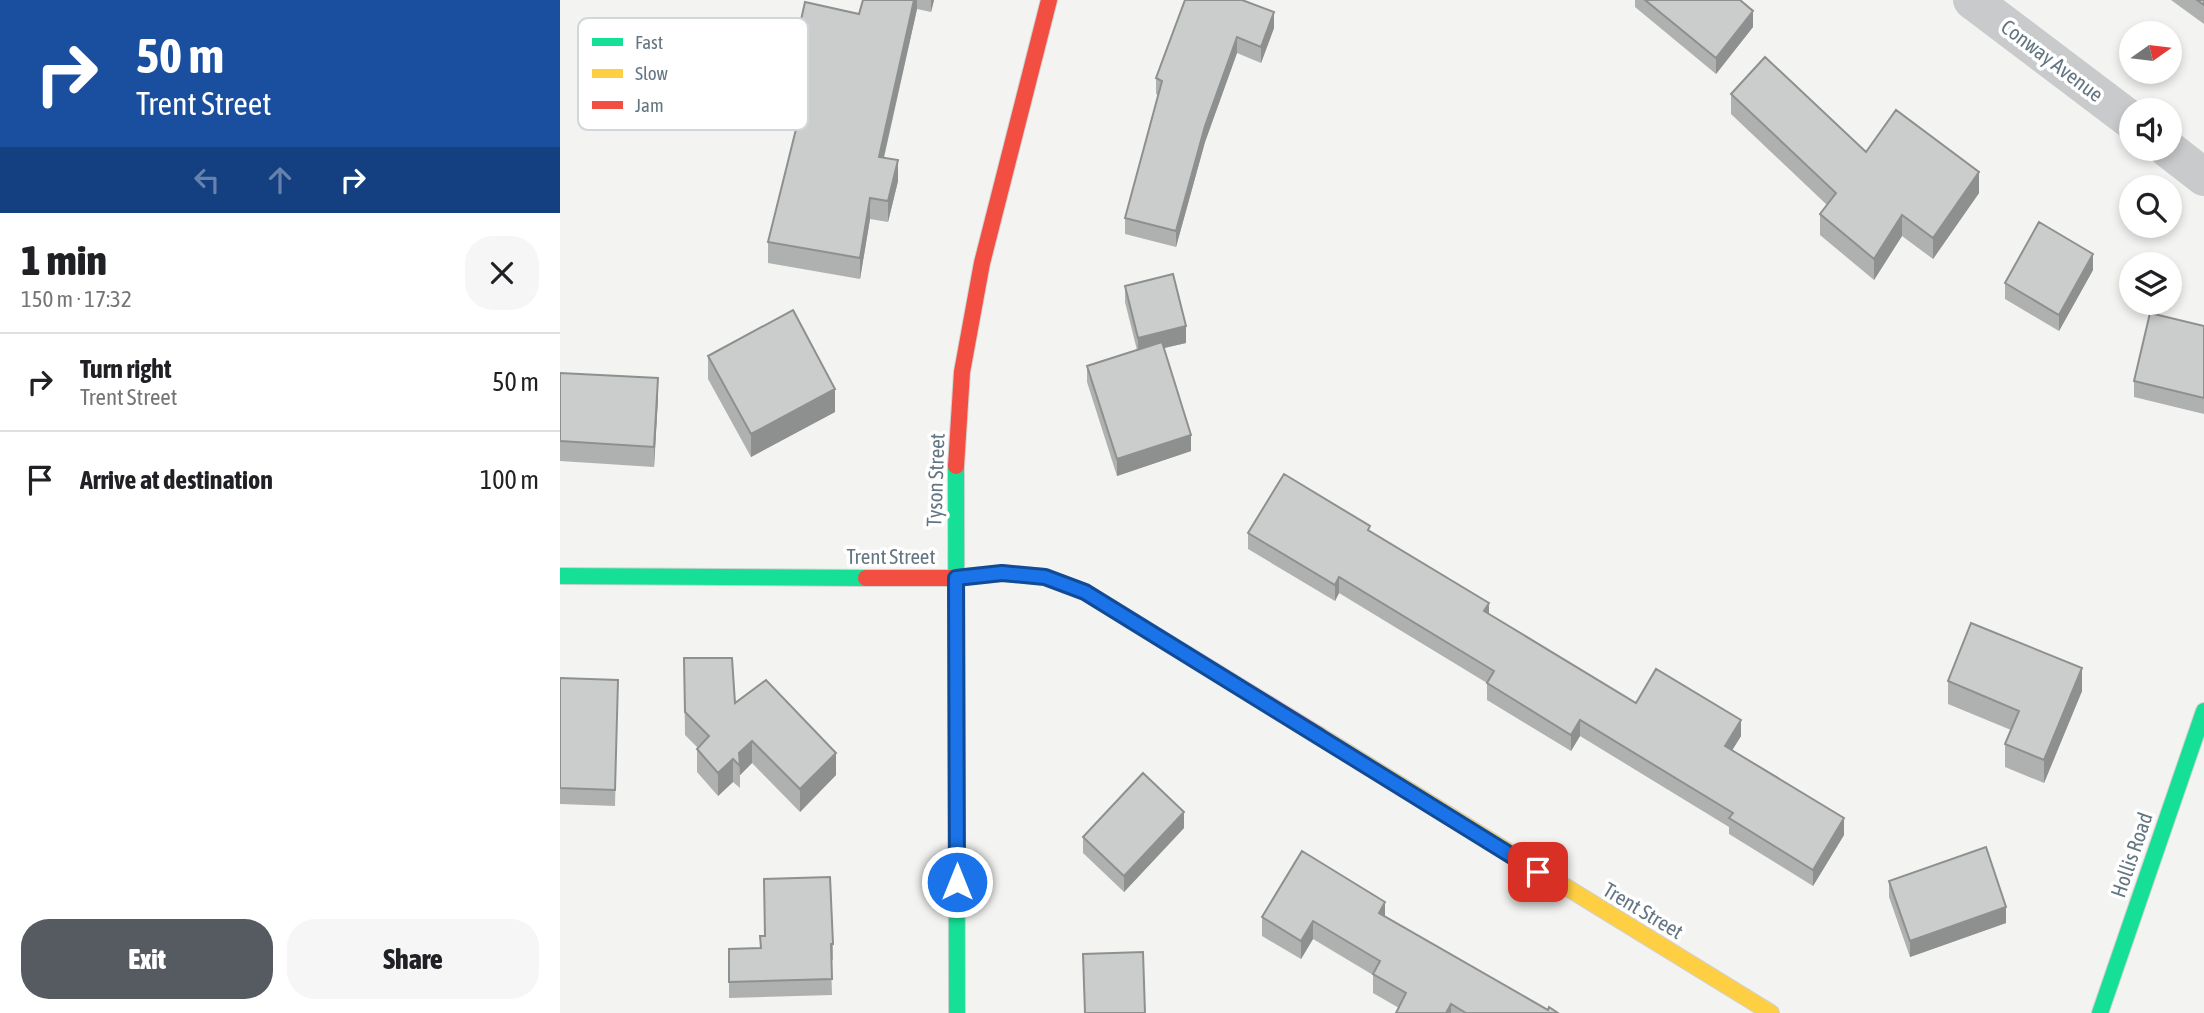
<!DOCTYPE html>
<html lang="en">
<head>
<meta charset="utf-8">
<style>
  :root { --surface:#fff; --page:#f6f6f6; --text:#202124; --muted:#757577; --line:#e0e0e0; --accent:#555b60 }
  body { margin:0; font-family:"Asap Condensed",sans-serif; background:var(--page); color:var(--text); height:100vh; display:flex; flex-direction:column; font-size:26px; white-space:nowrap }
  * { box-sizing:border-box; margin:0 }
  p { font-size:23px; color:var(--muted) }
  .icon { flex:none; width:38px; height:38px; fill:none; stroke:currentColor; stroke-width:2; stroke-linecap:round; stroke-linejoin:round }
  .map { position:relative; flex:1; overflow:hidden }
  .drawer { display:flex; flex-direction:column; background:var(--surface); width:560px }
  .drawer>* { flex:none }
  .guide { background:#1a4fa0; color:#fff; overflow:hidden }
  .needle { width:46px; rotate:76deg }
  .buttons { position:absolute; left:1559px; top:21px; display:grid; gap:14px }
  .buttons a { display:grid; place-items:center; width:63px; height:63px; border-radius:50%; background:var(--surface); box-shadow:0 4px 10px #0003; font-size:35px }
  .pin { position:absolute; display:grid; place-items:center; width:60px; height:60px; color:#fff; margin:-30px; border-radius:14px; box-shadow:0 4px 10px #0006 }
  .me { position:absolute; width:77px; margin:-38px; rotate:0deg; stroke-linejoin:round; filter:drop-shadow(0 0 5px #0008) }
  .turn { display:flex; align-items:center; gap:24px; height:147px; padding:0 21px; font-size:32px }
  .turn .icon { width:91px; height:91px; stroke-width:2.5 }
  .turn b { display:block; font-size:49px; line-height:60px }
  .lanes { display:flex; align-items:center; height:66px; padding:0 21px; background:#0003; justify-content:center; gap:35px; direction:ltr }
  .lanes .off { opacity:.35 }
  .round { display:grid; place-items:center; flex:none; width:74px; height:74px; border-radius:28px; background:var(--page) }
  .head { display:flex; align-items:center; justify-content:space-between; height:119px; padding:0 21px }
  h1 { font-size:42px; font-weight:800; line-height:52px }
  .cta { display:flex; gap:14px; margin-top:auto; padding:14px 21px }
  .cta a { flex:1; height:80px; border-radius:28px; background:var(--accent); color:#fff; font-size:28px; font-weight:800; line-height:80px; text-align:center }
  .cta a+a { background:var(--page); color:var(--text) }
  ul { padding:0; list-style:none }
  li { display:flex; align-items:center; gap:21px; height:98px; padding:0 21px; border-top:2px solid var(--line) }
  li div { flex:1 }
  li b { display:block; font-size:26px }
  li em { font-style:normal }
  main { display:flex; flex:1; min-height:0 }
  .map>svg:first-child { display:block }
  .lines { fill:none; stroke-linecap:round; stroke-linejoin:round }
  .fast-casing { stroke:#d0d1d1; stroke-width:18 }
  .slow-casing { stroke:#d0d1d1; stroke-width:18 }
  .jam-casing { stroke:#d0d1d1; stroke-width:18 }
  .street { stroke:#c8cacb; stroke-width:38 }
  .fast { stroke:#16e098; stroke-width:16 }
  .slow { stroke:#ffcf43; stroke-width:16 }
  .jam { stroke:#f24e42; stroke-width:16 }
  .wall { fill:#afb0b0 }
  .shaded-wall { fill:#8e9090 }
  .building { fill:#cbcdcd; stroke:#8e9090; stroke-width:2 }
  .route-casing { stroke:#114b97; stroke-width:18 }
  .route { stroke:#1a73e8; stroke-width:12 }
  .labels { text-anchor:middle; stroke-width:7; stroke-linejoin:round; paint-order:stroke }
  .street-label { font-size:21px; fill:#637682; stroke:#fff }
  .key { fill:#fff; stroke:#d0d6da; stroke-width:2 }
  .key-label { font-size:19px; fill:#637682 }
</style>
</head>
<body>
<main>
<section class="drawer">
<div class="guide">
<div class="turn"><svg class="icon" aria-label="right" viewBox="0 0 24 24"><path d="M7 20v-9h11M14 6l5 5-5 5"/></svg><div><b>50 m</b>Trent Street</div></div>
<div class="lanes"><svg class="icon off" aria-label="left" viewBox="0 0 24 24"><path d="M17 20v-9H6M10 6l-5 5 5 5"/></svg><svg class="icon off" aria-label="ahead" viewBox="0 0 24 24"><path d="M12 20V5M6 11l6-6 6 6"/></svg><svg class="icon" aria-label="right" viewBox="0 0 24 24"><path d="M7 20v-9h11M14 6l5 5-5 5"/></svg></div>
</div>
<div class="head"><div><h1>1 min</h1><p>150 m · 17:32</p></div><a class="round"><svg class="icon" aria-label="close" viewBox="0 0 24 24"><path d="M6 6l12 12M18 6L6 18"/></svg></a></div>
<ul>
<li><svg class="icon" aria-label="right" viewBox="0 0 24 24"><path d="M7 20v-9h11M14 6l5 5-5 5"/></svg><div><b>Turn right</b><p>Trent Street</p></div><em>50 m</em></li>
<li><svg class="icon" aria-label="arrive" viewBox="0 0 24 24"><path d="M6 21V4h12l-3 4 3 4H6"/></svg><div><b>Arrive at destination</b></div><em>100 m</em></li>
</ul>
<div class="cta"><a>Exit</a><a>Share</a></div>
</section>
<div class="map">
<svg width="1644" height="1013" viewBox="0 0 1644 1013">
  <rect width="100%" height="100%" fill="#f3f3f1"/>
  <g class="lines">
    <defs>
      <path id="fast" d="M396,466l1,547
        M0,576l306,2
        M1540,1013l104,-302"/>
      <path id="slow" d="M759,735l452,278"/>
      <path id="jam" d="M396,466l6,-94 20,-109 67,-263
        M306,578h90l46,-5 43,4 40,15 234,143"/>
    </defs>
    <use href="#fast" class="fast-casing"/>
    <use href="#slow" class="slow-casing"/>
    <use href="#jam" class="jam-casing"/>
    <path class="street" d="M1412,0l160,121
      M1608,149l36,28"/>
    <use href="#fast" class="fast"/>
    <use href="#slow" class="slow"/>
    <use href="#jam" class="jam"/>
  </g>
  <path class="wall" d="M303,0h71l-3,12 -14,-3 -33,149 14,23 -10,41 -18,-3 -10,60 -92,-16v-21l28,-113 -14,-3v-21l77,-91z
    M625,0l89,28 -13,35 -24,-10 -32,89 -29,105 -51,-13v-16l33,-123 -2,-1v-16z
    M1075,0h105l13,27 -37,47 -81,-67z
    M1611,0h33v24z
    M1171,94l135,58 113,41 -46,66 -31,-23 -28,44 -54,-45v-21l7,-9 -96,-91z
    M1533,270l-34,61 -54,-32v-16z
    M565,286l61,57 -22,5 27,103 -74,25 -30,-94v-16l50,-16 -12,-48z
    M1644,326v88l-70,-17v-16z
    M148,356l127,56 -84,45 -43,-78z
    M0,373l98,25 -4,69 -94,-6z
    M810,531l119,83 147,89 105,33 -9,14 112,85 -31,51 -84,-52v-7l-149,-91 -9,15 -84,-51v-17l-148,-90 -4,8 -87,-52v-16z
    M124,658l51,45 101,72 -36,37 -48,-49 -12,12v13l-7,-6 -15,14 -21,-24v-23l1,-1 -13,-13z
    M0,678l58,2 -3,126 -55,-2z
    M1388,681l134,10 -38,92 -39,-16v-23l6,-14 -63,-26z
    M624,828l-60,64 -41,-39v-16z
    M1329,881l117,42 -96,34 -21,-60z
    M825,916l163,94 10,3h-162l3,-5 -26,-15v-18l-60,-36 -12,20 -39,-23v-19z
    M200,936l73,8v16h-2l1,35 -103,3v-49l31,-1z"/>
  <path class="shaded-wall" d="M354,0h3v9l-38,169v-21z
    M371,0h3l-3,12z
    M1193,11v16l-37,47v-16z
    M714,12v16l-13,35v-16z
    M677,37v16l-32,89 -29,105v-16l29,-105z
    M338,160v21l-10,41v-21z
    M1419,172v21l-46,66v-21z
    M310,198v21l-10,60v-21z
    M1342,215v21l-28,44v-21z
    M1533,254v16l-34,61v-16z
    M626,326v17l-48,11v-16z
    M98,378v20l-4,69v-20z
    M275,389v23l-84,45v-23z
    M631,435v16l-74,25v-17z
    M779,577v16l-4,8v-16z
    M929,603v16l-5,-8z
    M1522,668v23l-38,92v-23z
    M1020,720v16l-9,15v-16z
    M1181,720v16l-16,26v-16z
    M192,741v22l-12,12 -1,-22z
    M276,753v22l-36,37v-23z
    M173,759v23l-15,14v-23z
    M624,812v16l-60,64v-16z
    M1284,818v17l-31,51v-16z
    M825,902v18l-6,-7z
    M1446,907v16l-96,34v-16z
    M753,921v18l-12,20v-18z
    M891,1004v9h-5z"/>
  <path class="building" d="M303,0h51l-35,157 19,3 -10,41 -18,-3 -10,60 -92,-16 33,-133 -19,-4 23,-103 54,12z
    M625,0h57l32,12 -13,35 -24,-10 -32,89 -29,105 -51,-13 37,-137 -6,-3z
    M1085,0h95l13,11 -37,47z
    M1637,0h7v5z
    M1205,57l101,95 30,-42 83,62 -46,66 -31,-23 -28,44 -54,-45 16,-21 -105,-99z
    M1479,222l54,32 -34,61 -54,-32z
    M613,274l13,52 -48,12 -13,-52z
    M233,310l42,79 -84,45 -43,-78z
    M1590,313l54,13v72l-70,-17z
    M602,342l29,93 -74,24 -30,-93z
    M0,373l98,5 -4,69 -94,-6z
    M724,474l86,52 -2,4 121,73 -5,8 152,92 20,-34 85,51 -16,26 119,72 -31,52 -84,-52 4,-5 -153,-93 -9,15 -84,-52 7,-12 -155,-94 -4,8 -87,-52z
    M1411,623l111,45 -38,92 -39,-16 14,-33 -71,-30z
    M124,658h48l3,45 31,-23 70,73 -36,36 -48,-48 -13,12 1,13 -7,-7 -15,14 -21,-24 12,-13 -24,-24z
    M0,678l58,2 -3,110 -55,-2z
    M583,773l41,39 -60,64 -41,-39z
    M1426,847l20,60 -96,34 -21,-60z
    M742,851l83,51 -6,11 169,97 1,-3 9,6h-92l-15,-9 -5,9h-50l10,-20 -33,-19 7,-13 -67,-40 -12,20 -39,-24z
    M270,877l3,67h-2l1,35 -103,3v-33l32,-1 -1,-12h5l-1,-57z
    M583,952l2,61h-60l-2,-59z"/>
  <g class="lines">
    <defs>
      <path id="route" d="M397,882l-1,-304 46,-5 43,4 40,15 453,280"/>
    </defs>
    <use href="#route" class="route-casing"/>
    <use href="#route" class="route"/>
  </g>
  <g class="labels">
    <g class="street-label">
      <text transform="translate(1492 61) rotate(37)" y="7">Conway Avenue</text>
      <text transform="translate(376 480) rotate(-88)" y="7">Tyson Street</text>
      <text x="331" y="564">Trent Street</text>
      <text transform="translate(1572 855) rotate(-71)" y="7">Hollis Road</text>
      <text transform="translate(1083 911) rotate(31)" y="7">Trent Street</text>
    </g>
  </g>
  <rect x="18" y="18" width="230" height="112" rx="10" class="key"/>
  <rect x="32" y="38" width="31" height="8" fill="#16e098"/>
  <rect x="32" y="69" width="31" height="9" fill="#ffcf43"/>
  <rect x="32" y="101" width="31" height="8" fill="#f24e42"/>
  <g class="key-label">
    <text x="75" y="49">Fast</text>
    <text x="75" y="80">Slow</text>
    <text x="75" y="112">Jam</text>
  </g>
</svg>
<div class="buttons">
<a><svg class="needle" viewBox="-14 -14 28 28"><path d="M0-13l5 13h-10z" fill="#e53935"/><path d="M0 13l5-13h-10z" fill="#757577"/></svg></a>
<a><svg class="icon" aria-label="sound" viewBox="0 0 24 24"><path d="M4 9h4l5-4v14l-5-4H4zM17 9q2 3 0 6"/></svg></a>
<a><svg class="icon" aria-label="search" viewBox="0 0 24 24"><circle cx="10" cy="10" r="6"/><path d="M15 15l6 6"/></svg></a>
<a><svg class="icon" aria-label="layers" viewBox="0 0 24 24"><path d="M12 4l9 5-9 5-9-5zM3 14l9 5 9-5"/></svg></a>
</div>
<div class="pin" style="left:978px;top:872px;background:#d93025"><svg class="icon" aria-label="arrive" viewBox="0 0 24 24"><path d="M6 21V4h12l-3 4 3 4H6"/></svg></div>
<svg class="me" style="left:397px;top:882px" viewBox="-20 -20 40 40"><circle r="17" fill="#1a73e8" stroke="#fff" stroke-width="3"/><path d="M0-11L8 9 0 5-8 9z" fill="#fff"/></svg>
</div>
</main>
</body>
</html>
